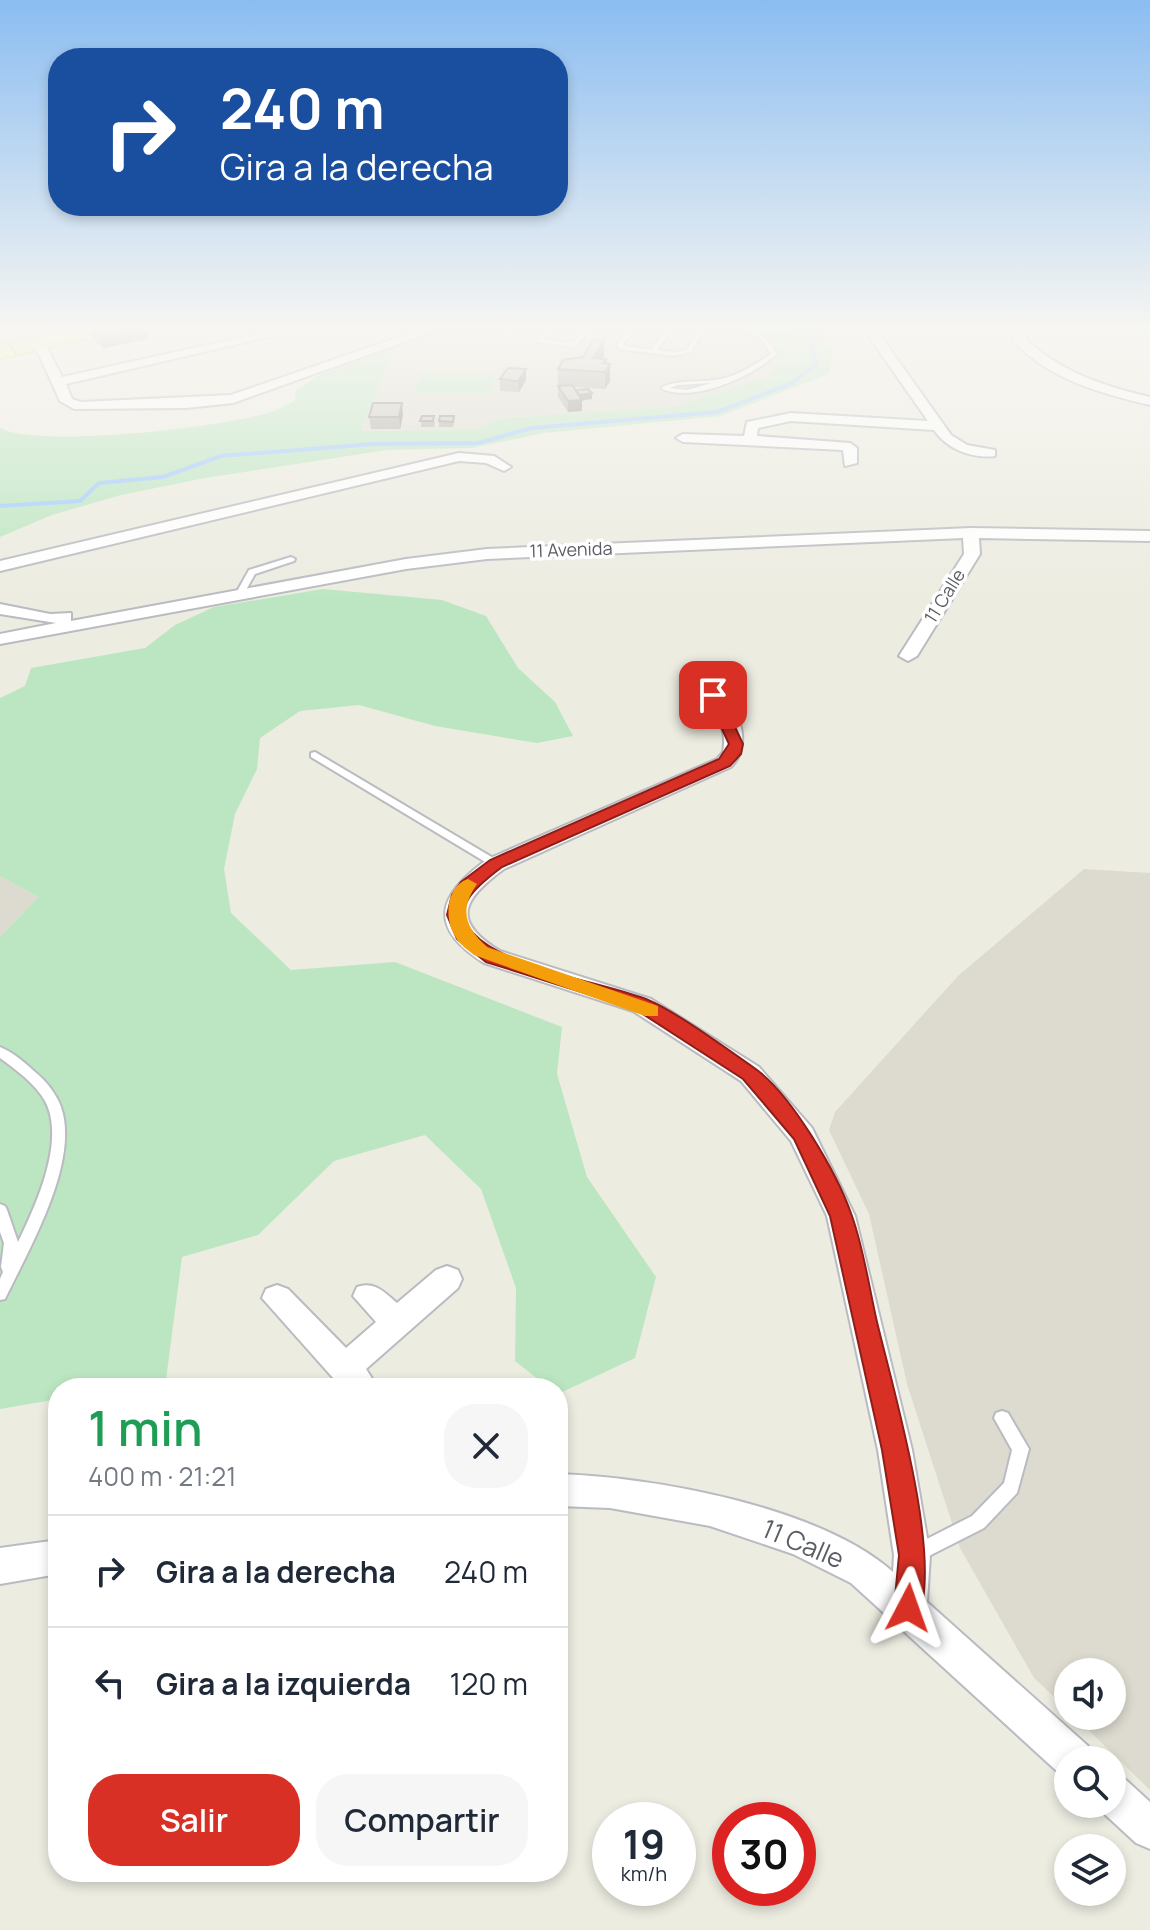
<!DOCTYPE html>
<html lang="es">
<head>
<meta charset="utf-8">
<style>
  :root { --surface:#fff; --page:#f6f6f7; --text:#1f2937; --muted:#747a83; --line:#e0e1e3; --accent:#d93025 }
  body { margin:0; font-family:Manrope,sans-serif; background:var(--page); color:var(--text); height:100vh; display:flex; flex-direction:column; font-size:30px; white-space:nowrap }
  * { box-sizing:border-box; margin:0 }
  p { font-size:26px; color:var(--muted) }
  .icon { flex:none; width:44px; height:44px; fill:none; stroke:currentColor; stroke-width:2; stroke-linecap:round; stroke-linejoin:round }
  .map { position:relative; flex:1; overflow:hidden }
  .drawer { position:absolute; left:48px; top:1378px; width:520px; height:504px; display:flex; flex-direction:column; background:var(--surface); border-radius:32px; box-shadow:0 4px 12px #0003 }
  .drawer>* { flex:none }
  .guide { position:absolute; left:48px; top:48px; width:520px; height:168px; border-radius:32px; box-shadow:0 4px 12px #0003; background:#1a4fa0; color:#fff; overflow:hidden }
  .tools { position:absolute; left:1054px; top:1658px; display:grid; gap:16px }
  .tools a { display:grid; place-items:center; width:72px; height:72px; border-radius:50%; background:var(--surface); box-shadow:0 4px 12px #0003; font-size:40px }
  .speed { position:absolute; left:592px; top:1802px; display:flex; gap:16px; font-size:40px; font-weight:700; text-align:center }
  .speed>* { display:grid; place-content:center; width:104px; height:104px; border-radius:50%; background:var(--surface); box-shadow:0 4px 12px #0003; line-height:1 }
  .speed small { font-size:20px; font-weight:400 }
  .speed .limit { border:12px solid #d22; background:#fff; color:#111 }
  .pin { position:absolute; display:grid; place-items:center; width:68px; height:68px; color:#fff; margin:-34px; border-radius:16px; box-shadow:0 4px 12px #0006 }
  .me { position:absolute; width:88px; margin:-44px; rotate:4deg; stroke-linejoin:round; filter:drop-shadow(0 0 6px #0008) }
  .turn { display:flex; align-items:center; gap:28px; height:168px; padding:0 40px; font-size:36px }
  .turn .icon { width:104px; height:104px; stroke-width:2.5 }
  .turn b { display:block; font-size:56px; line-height:68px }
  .round { display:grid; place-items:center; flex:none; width:84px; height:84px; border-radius:32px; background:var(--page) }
  .overview { display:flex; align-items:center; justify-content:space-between; height:136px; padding:0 40px }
  h1 { font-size:48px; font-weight:600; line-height:60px; color:#1e9e55 }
  .action { display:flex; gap:16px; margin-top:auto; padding:16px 40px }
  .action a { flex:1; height:92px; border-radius:32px; background:var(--accent); color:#fff; font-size:32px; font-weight:600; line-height:92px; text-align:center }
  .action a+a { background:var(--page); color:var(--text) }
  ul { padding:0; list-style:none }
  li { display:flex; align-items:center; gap:24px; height:112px; padding:0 40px; border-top:2px solid var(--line) }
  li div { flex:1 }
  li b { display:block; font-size:30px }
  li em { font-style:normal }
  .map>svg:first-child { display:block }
  .education { fill:#dddbd0 }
  .green { fill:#bce6c1 }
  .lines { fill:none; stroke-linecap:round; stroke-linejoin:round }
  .stream { stroke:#9fcaff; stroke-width:4 }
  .service-casing { stroke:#b9bbc1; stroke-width:4 }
  .minor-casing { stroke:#b9bbc1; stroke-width:4 }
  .primary-casing { stroke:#f7dc50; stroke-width:4 }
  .path { stroke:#94c5a8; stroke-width:2; stroke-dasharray:4 2; stroke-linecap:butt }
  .service { fill:#fff; fill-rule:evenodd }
  .minor { fill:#fff; fill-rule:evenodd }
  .primary { fill:#fffba4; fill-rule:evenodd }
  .path-bridge { stroke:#94c5a8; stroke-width:2; stroke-dasharray:4 2; stroke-linecap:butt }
  .wall { fill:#acaaa3 }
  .shaded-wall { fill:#8c8b85 }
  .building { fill:#c8c6be; stroke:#8c8b85; stroke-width:2 }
  .route { fill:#d93025; stroke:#8d1f18; stroke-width:2 }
  .slow { fill:#f59e0b }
  .labels { text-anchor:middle; stroke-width:7; stroke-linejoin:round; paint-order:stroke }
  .far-street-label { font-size:18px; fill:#5a5d63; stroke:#fff }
  .near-street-label { font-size:26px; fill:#5a5d63; stroke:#fff }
</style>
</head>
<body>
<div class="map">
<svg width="1150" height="1930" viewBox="0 0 1150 1930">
  <rect width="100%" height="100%" fill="#edece1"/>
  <path class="education" d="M446,328h304l24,11 3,25 -7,12 -99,31 -168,11 -29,12 -115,1 37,-85z
    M1084,869l66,4v917l-76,-74h38v-44h-44v38l-34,-32 -74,-130 -53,-164 -38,-170 -40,-84 6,-18 123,-136z
    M0,876l38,21 -38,40z"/>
  <path class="green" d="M750,328h66l17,22 -4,24 -109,42 -176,17 -73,15 -84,2 -182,28 -84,17 -69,20 -52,22v-109c38,21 229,-1 274,-17 7,-2 14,-7 21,-11l1,-10 22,-14 78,-30 -36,85 114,-1 29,-12 168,-11 99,-31 7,-12 -3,-25z
    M420,374l75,1 -3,19 -77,-1z
    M323,589l119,11 44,16 32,52 37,34 18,34 -36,7 -102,-17 -76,-21 -59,6 -40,27 -3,31 -22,45 -11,55 7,44 60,57 104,-8 167,65 -5,47 30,103 69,100 -21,81 -77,36v-6h-9l-34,-27 1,-73 -35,-99 -56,-54 -91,26 -76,74 -76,22 -16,123 -44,8h-64v11l-58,10v-472l38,-40 -38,-21v-178l25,-12 6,-18 114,-20 30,-23 39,-18z"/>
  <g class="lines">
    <path class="stream" d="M0,506l80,-5 19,-18 64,-6 58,-21 152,-12 105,-1 54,-15 185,-16 73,-28 26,-19 -6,-28 -19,-9"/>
    <defs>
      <path id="service" d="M547,328h6l-10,12 30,3 13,-15h6l-17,19 -38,-5z
        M631,328h6l-14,16 1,2 27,4 13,-17 -26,-5h16l17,4 -14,18 17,2 13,-2 9,-16 -8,-6h7l7,5 -11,19 -17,4 -55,-7 -2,-5z
        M735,328c22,0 31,9 42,26 -25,22 -82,49 -115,35v-2c21,-9 42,-3 63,-9 16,-4 33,-15 46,-24l-9,-15zM712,383l-25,7 -17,-2 7,-3z
        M1002,328h8l14,8 -5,1z
        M291,557l4,2 -1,2 -39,13 -13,23h-6l-1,-2 14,-25z
        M315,752l185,110 2,2 -6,3 -4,-1 -181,-109v-4z
        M0,1047c13,5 25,16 35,25 11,9 21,21 26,35 19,55 -32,142 -56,192l-5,1v-21l3,-7 -2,-5 3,-24 -4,-11v-28l5,2 2,4 11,32c18,-37 48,-102 27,-141 -10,-18 -29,-31 -45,-43z
        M1002,1411l6,2 21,36 -12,44 -33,35 -63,32 -6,3 -6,-3 -3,-6 3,-6 63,-32 32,-33 8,-33 -18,-32 2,-5z"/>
      <path id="minor" d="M285,328h22l-241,56 6,15 9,3 150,-7 194,-67h18l-210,75 -47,5 -112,1 -14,-8 -24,-53 10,-3 16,32z
        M863,328h12l76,107 16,10 28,5v6c-23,3 -48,-7 -61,-26l-143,-9 -33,7 -1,8 93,7 7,5v15l-12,3 -2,-16 -160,-8 -7,-4 7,-4 61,2 3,-14 44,-9 137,8z
        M1022,328h13l-10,11c36,33 78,47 125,58v8c-50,-12 -103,-26 -138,-66z
        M1126,328h24v7l-22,-5z
        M459,453l35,3 17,11 -7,4 -18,-8 -27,-2 -459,110v-10z
        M971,528l179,3v10l-171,-3 1,16 -63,102 -9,5 -9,-5 65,-102 -1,-16 -476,21 -81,10 -406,75v-10l56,-11 -56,-9v-10l50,10 21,-1v8l335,-62 81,-10z
        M701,682c33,9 56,59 30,85l-227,102c-41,30 -54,52 -4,82l151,48 108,68 53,61 43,88 57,234 18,105 -3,47 161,144 6,14h-26v17l-8,-3 -209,-191 -58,-29 -83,-28 -100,-18 -52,-2v-32c96,3 262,33 335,98l1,-17 -16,-105 -51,-234 -36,-75 -50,-60 -108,-70 -149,-48c-59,-37 -45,-69 4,-104l229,-100 6,-7c6,-30 -14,-44 -31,-64z
        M447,1266l11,4 4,9 -4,9 -92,81 12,19h-36l-80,-90 4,-9 11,-4 11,4 58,59 30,-26 -23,-26 4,-9c18,-6 27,5 40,16l39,-33z
        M58,1540v34l-58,10v-36z
        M1112,1774l14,6 24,22v47l-14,-6 -38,-35 -2,-4h16z"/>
      <path id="primary" d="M81,328h37l-3,4 -115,26v-12z"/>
    </defs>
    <use href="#service" class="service-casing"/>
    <use href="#minor" class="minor-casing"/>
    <use href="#primary" class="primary-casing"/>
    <path class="path" d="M0,329l5,-1"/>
    <use href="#service" class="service"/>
    <use href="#minor" class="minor"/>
    <use href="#primary" class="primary"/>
    <path class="path-bridge" d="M7,342l9,12"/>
  </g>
  <path class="wall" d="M90,328h56l2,11 -45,9 -11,-9z
    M604,340v16l-2,3h4l4,22 -5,8 -32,-2 3,3 16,3v6l-10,1v11l-14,1 -10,-15v-28l25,-12z
    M526,369v11l-7,12 -19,-1v-12z
    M403,415l-3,14h-29l-2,-12z
    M422,416l13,6 -1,5h-13z
    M439,421l15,1 -1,5h-14z"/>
  <path class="shaded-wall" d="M146,328l2,11 -45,9 -3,-11z
    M604,340v16l-9,15 -2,-13z
    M606,359v12l4,-7v17l-5,8v-17l-2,-9z
    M526,369v11l-7,12 -1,-11z
    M592,393v6l-10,1v11l-14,1v-11l11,-6z
    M402,403l1,12 -3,14 -1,-12z"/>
  <path class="building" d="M90,328h56l-46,9z
    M594,339l10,1 -11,18 13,1 -3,4 7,1 -5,8 -47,-3 5,-9 20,-3z
    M508,368l18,1 -8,12 -18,-2z
    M572,385l10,15 -14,1 -10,-15z
    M588,389l4,4 -13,2 -3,-5z
    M373,403h29l-3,14h-30z
    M422,416h12l-1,5h-13z
    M440,416h14l-1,6 -14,-1z"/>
  <linearGradient id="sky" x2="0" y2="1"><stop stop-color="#8bbdf1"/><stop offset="0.55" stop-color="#f7f6f2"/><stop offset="1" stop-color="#f7f6f2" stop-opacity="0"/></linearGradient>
  <rect width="1150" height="598" fill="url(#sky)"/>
  <path class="route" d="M713,691l7,4 23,49 -2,10 -11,12 -228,101c-19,15 -55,39 -29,66 33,36 126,48 173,66 31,13 78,48 107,68 38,26 84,106 99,149 12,34 17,71 25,106 16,67 66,235 41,296l-10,4 -10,-4 -4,-10 5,-53 -17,-105 -52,-234 -36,-77 -51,-60 -108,-70 -149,-47 -29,-23 -10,-24 5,-20 9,-13 29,-22 229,-101 10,-15 -23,-49z"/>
  <path class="slow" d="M468,879l9,5c-18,26 -12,43 10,63l171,59v10h-13l-171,-61c-6,-5 -15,-11 -19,-19 -11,-17 -9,-50 13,-57z"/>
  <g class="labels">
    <g class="far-street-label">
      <text transform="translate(571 550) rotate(-2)" y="6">11 Avenida</text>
      <text transform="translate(945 596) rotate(-58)" y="6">11 Calle</text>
    </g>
    <g class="near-street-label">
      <text transform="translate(803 1544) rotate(23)" y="9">11 Calle</text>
    </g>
  </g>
</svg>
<div class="tools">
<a><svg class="icon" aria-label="sound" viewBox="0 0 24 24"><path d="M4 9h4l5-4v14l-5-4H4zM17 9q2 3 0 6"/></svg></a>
<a><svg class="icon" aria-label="search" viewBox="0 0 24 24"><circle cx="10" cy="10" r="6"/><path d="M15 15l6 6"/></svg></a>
<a><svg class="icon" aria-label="layers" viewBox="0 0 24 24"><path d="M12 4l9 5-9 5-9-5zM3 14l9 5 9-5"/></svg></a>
</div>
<div class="speed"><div>19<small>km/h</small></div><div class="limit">30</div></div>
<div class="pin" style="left:713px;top:695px;background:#d93025"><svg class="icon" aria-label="arrive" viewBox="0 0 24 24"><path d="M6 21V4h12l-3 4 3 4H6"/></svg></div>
<svg class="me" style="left:908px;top:1608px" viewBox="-20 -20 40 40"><path d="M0-17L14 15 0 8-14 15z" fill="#d93025" stroke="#fff" stroke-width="4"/></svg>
<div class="guide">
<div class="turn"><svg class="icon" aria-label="right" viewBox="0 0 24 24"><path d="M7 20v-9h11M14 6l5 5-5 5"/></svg><div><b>240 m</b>Gira a la derecha</div></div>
</div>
<section class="drawer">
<div class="overview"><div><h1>1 min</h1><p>400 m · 21:21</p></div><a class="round"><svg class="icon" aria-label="close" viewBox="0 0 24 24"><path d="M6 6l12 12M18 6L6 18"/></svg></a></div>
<ul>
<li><svg class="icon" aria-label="right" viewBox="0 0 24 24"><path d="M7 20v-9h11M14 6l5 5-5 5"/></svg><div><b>Gira a la derecha</b></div><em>240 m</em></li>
<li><svg class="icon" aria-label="left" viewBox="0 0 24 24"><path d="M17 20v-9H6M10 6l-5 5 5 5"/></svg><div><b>Gira a la izquierda</b></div><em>120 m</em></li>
</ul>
<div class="action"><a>Salir</a><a>Compartir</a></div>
</section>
</div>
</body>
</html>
